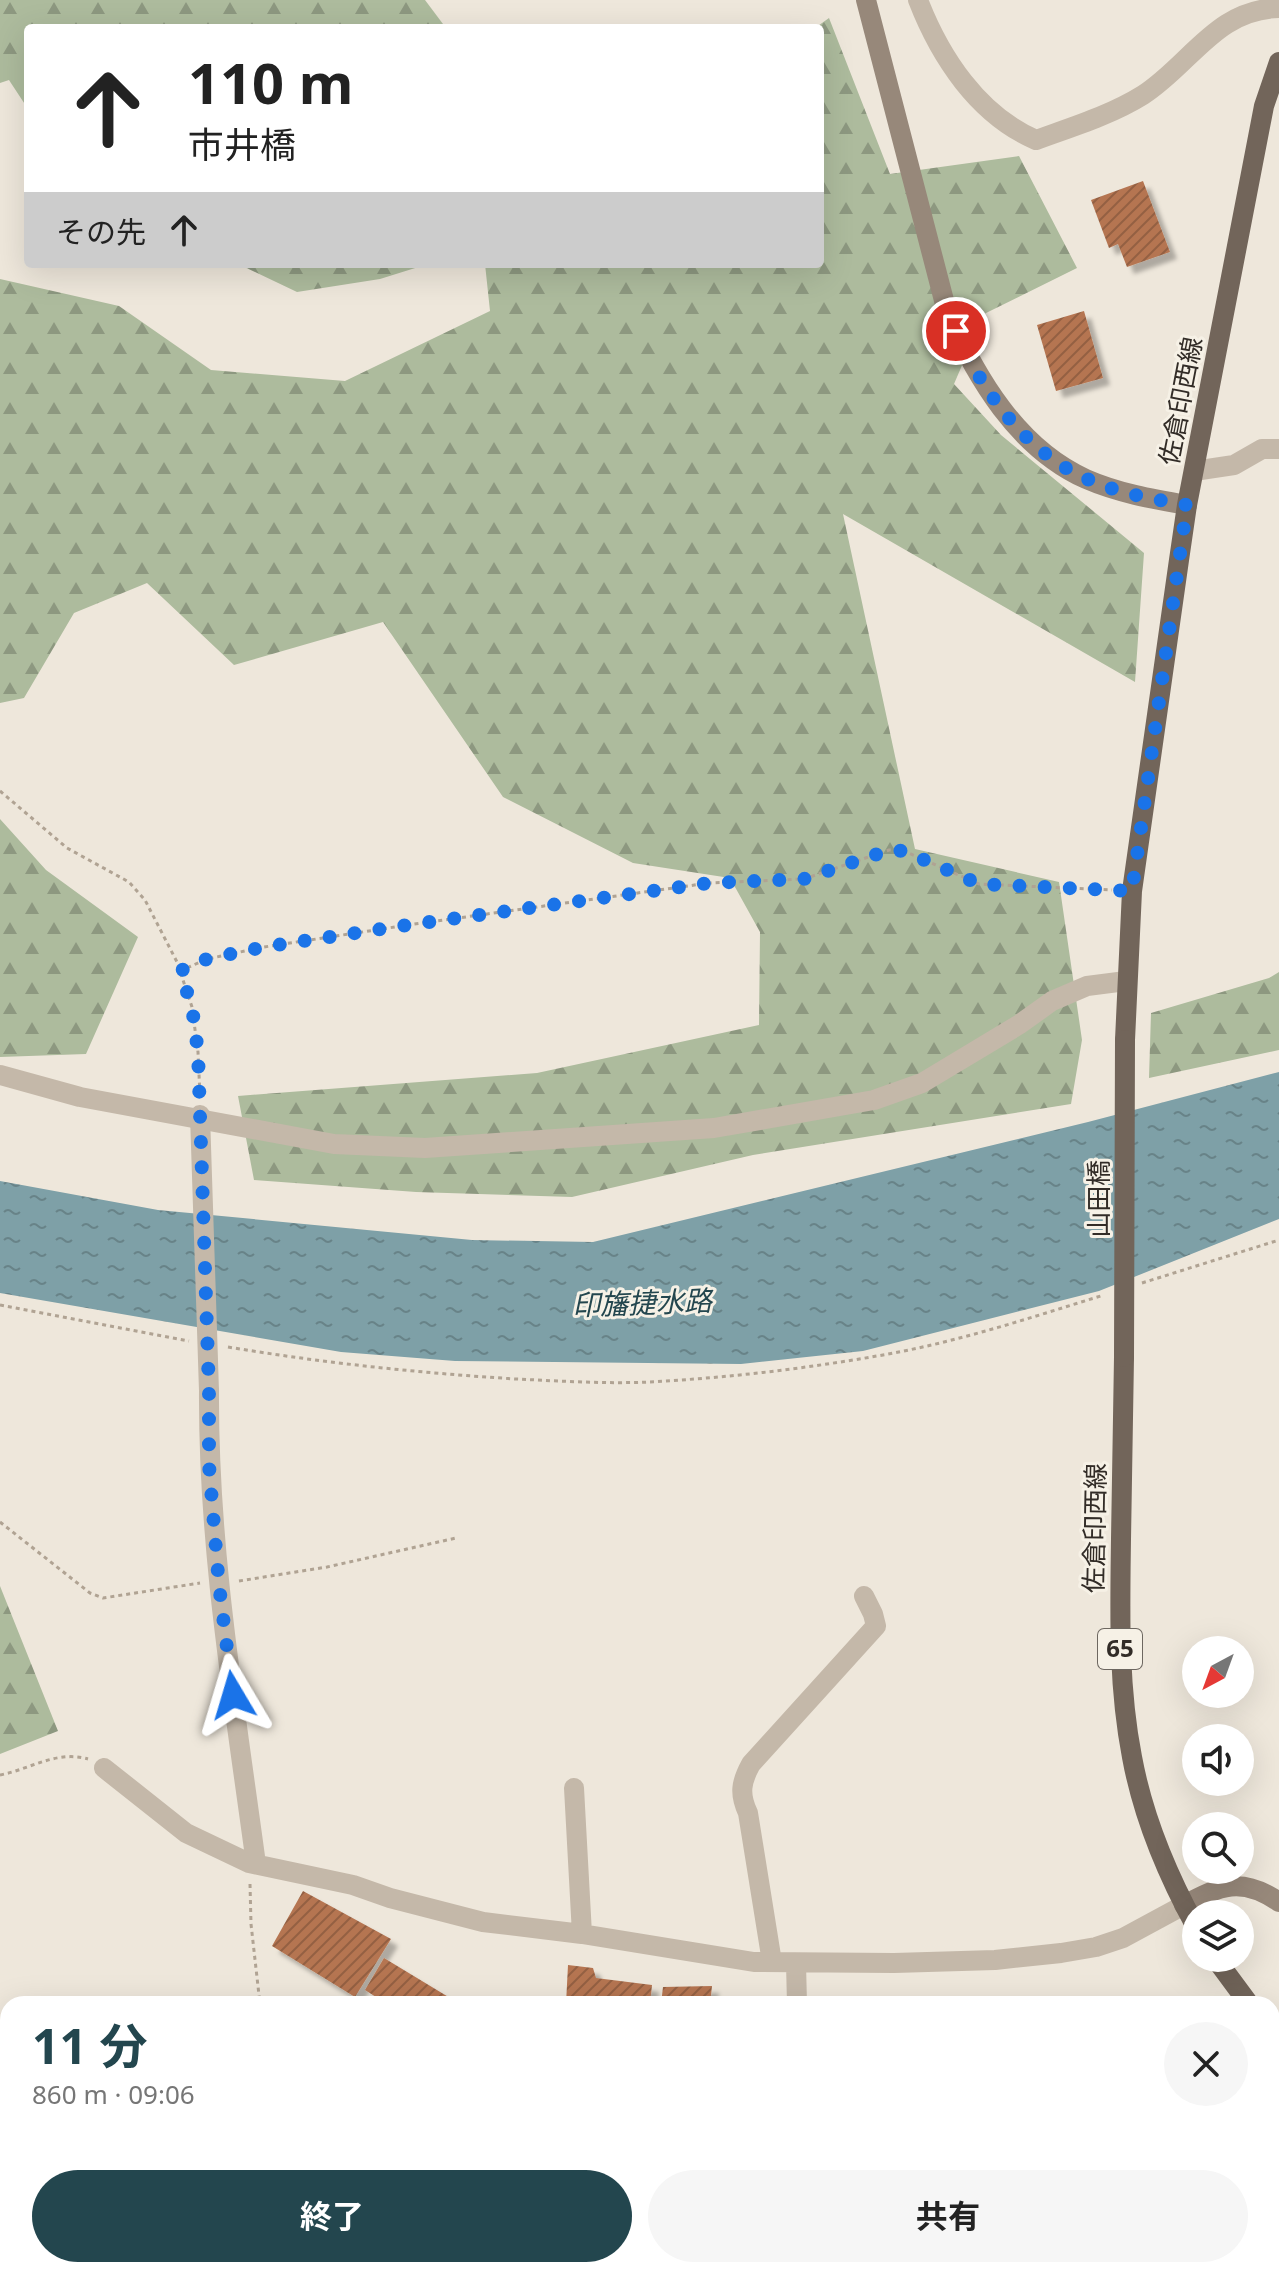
<!DOCTYPE html>
<html lang="ja">
<head>
<meta charset="utf-8">
<style>
  :root { --surface:#fff; --page:#f6f6f6; --text:#222; --muted:#767676; --accent:#23464e }
  body { margin:0; font-family:"Noto Sans","Noto Sans JP",sans-serif; background:var(--page); color:var(--text); height:100vh; display:flex; flex-direction:column; font-size:30px; white-space:nowrap }
  * { box-sizing:border-box; margin:0 }
  p { font-size:26px; color:var(--muted) }
  .icon { flex:none; width:44px; height:44px; fill:none; stroke:currentColor; stroke-width:2; stroke-linecap:round; stroke-linejoin:round }
  .map { position:relative; flex:1; overflow:hidden }
  .panel { position:absolute; left:0px; top:1996px; width:1280px; height:282px; display:flex; flex-direction:column; background:var(--surface); border-radius:24px 24px 0 0; box-shadow:0 8px 32px #0002 }
  .panel>* { flex:none }
  .hud { position:absolute; left:24px; top:24px; width:800px; height:244px; border-radius:8px; box-shadow:0 8px 32px #0002; background:#fff; color:var(--text); overflow:hidden }
  .needle { width:52px; rotate:221deg }
  .controls { position:absolute; left:1182px; top:1636px; display:grid; gap:16px }
  .controls a { display:grid; place-items:center; width:72px; height:72px; border-radius:50%; background:var(--surface); box-shadow:0 8px 32px #0002; font-size:40px }
  .pin { position:absolute; display:grid; place-items:center; width:68px; height:68px; color:#fff; margin:-34px; border:4px solid #fff; border-radius:50%; box-shadow:0 2px 8px #0007 }
  .me { position:absolute; width:88px; margin:-44px; rotate:353deg; stroke-linejoin:round; filter:drop-shadow(0 0 6px #0008) }
  .turn { display:flex; align-items:center; gap:28px; height:168px; padding:0 32px; font-size:36px }
  .turn .icon { width:104px; height:104px; stroke-width:2.5 }
  .turn b { display:block; font-size:56px; line-height:68px }
  .then { display:flex; align-items:center; height:76px; padding:0 32px; background:#0003; gap:16px; font-size:30px }
  .round { display:grid; place-items:center; flex:none; width:84px; height:84px; border-radius:42px; background:var(--page) }
  .head { display:flex; align-items:center; justify-content:space-between; height:136px; padding:0 32px }
  h1 { font-size:48px; font-weight:700; line-height:60px; color:var(--accent) }
  .button { display:flex; gap:16px; margin-top:auto; padding:16px 32px }
  .button a { flex:1; height:92px; border-radius:48px; background:var(--accent); color:#fff; font-size:32px; font-weight:700; line-height:92px; text-align:center }
  .button a+a { background:var(--page); color:var(--text) }
  .map>svg:first-child { display:block }
  .forest { fill:url(#forest-firs) }
  .water { fill:url(#water-ripples) }
  .building { fill:url(#building-hatch); filter:url(#shadow) }
  .lines { fill:none; stroke-linecap:round; stroke-linejoin:round }
  .path { stroke:#b0a393; stroke-width:3; stroke-dasharray:4 4; stroke-linecap:butt }
  .street { stroke:#c4b8a9; stroke-width:20 }
  .secondary { stroke:#97887a; stroke-width:20 }
  .primary { stroke:#72655a; stroke-width:20 }
  .street-bridge { stroke:#c4b8a9; stroke-width:20 }
  .primary-bridge { stroke:#72655a; stroke-width:20 }
  .route { stroke:#1a73e8; stroke-width:14; stroke-dasharray:0 25.2 }
  .labels { text-anchor:middle; stroke-width:6; stroke-linejoin:round; paint-order:stroke }
  .shield { fill:#f6f1e6; stroke:#6d6760; stroke-width:2 }
  .shield-label { font-size:24px; font-weight:bold; fill:#322c27 }
  .street-label { font-size:26px; fill:#322c27; stroke:#f6f1e6 }
  .water-label { font-size:28px; font-style:italic; fill:#23464e; stroke:#f6f1e6 }
</style>
</head>
<body>
<div class="map">
<svg width="1279" height="2277" viewBox="0 0 1279 2277">
  <defs>
    <pattern id="forest-firs" width="22" height="20" patternUnits="userSpaceOnUse" patternTransform="scale(2)"><rect width="22" height="20" fill="#adbb9d"/><path d="M5 1l3.5 6h-7zM16 11l3.5 6h-7z" fill="#8d9880"/></pattern>
    <pattern id="water-ripples" width="26" height="14" patternUnits="userSpaceOnUse" patternTransform="scale(2)"><rect width="26" height="14" fill="#7ea0a7"/><path d="M2 4q2-2 4 0t4 0M15 11q2-2 4 0t4 0" fill="none" stroke="#688388"/></pattern>
    <pattern id="building-hatch" width="6" height="6" patternUnits="userSpaceOnUse" patternTransform="scale(2)"><rect width="6" height="6" fill="#b57551"/><path d="M-1 1l2-2M0 6l6-6M5 7l2-2" fill="none" stroke="#946043"/></pattern>
    <filter id="shadow"><feDropShadow dx="7" dy="7" stdDeviation="2" flood-color="#0004"/></filter>
  </defs>
  <rect width="100%" height="100%" fill="#eee7db"/>
  <path class="forest" d="M0,0h425l21,28h-418v81l-19,-29 -9,3z
    M829,18l61,156 129,-18 58,112 -93,46 -30,70 47,51 143,118 -9,129 -292,-168 72,335 144,33 23,158 -11,64 -318,51 -181,42 -156,-5 -162,-12 -16,-84 299,-23 222,-48 1,-93 -30,-54 -97,-15 -130,-66 -120,-175 -149,43 -87,-82 -73,30 -50,85 -24,5v-424l119,27 92,64 134,11 145,-70 -5,-47h335v-236h-5z
    M238,264h190l-48,15 -83,13z
    M0,819l46,51 92,67 -52,117 -86,3z
    M1279,972v78l-130,28 2,-65 118,-35z
    M0,1586l58,145 -58,23z
    M9,2270h600l-1,7h-608v-5z
    M984,2270h146l-3,7h-146z"/>
  <path class="water" d="M1279,1072v147l-180,72 -236,60 -122,13 -286,-3 -114,-9 -341,-59v-112l158,29 314,30 121,2 495,-120z"/>
  <path class="building" d="M1143,181l27,71 -43,15 -9,-23 -9,4 -18,-48z
    M1084,311l19,67 -47,13 -19,-66z
    M303,1891l88,48 -36,58 -83,-51z
    M384,1958l76,46h-73l-22,-14z
    M568,1965l25,3 3,10 56,7 -2,19h-84z
    M712,1986l-2,18h-49l2,-17z"/>
  <g class="lines">
    <path class="path" d="M0,791l67,57 62,34 16,18 32,62 15,45 6,45 2,44
      M180,971l27,-12 57,-12 144,-22 301,-42 95,-4 85,-29 15,1 75,33 133,6
      M1142,1283l137,-43
      M0,1305l189,36
      M228,1347c96,16 191,26 288,32 44,2 89,5 133,3 76,-4 153,-13 228,-26 78,-13 152,-38 227,-61
      M0,1522l90,71 13,5 97,-15
      M239,1581l88,-14 129,-29
      M0,1775c31,-6 56,-25 88,-16
      M250,1884l1,40 9,80
      M266,2277v-7"/>
    <path class="street" d="M918,0c22,57 60,115 118,140 36,-13 75,-25 107,-45 48,-31 73,-86 136,-87
      M1194,471l40,-6 28,-16h17
      M0,1075l80,22 254,47 91,4 289,-20 160,-28 48,-17 98,-59 32,-23 35,-15 39,-5
      M209,1391c-1,159 26,316 47,473
      M104,1768l82,65 63,30 104,22 37,13 93,24 99,12 172,28 140,1 101,-3 66,-7 35,-6 27,-9 61,-33
      M574,1788l8,146
      M772,1962l-24,-149c-9,-19 -7,-31 3,-49l125,-138 -3,-12 -9,-18
      M796,1963l1,41
      M853,2270l3,7"/>
    <path class="secondary" d="M866,0l81,312c29,65 70,136 139,167 32,14 66,20 101,26
      M1184,1905c36,-19 57,-29 95,-3"/>
    <path class="primary" d="M1125,1040l7,-149 47,-331 8,-55 77,-399 15,-44
      M1124,1357c-1,61 -2,121 -3,182 -1,74 -3,146 11,218 11,60 35,117 64,170
      M1215,1958l34,46
      M1272,2033l7,9"/>
    <path class="street-bridge" d="M200,1115l9,276"/>
    <path class="primary-bridge" d="M1124,1357l1,-317"/>
  </g>
  <g class="lines">
    <path class="route" d="M233,1695l-14,-110 -10,-120v-74l-11,-339 -6,-45 -12,-36 27,-12 57,-12 144,-22 301,-42 95,-4 85,-29 15,1 75,33 153,7 55,-386c-35,-6 -70,-12 -102,-27 -60,-27 -104,-88 -129,-147"/>
  </g>
  <g class="labels">
    <rect class="shield" x="1098" y="1629" width="44" height="40" rx="6"/>
    <g class="shield-label">
      <text x="1120" y="1657">65</text>
    </g>
    <g class="street-label">
      <text transform="translate(1181 401) rotate(-79)" y="9">佐倉印西線</text>
      <text transform="translate(1099 1199) rotate(-90)" y="9">山田橋</text>
      <text transform="translate(1095 1528) rotate(-89)" y="9">佐倉印西線</text>
    </g>
    <g class="water-label">
      <text transform="translate(642 1303) rotate(-2)" y="10">印旛捷水路</text>
    </g>
  </g>
</svg>
<div class="controls">
<a><svg class="needle" viewBox="-14 -14 28 28"><path d="M0-13l5 13h-10z" fill="#e53935"/><path d="M0 13l5-13h-10z" fill="#767676"/></svg></a>
<a><svg class="icon" aria-label="sound" viewBox="0 0 24 24"><path d="M4 9h4l5-4v14l-5-4H4zM17 9q2 3 0 6"/></svg></a>
<a><svg class="icon" aria-label="search" viewBox="0 0 24 24"><circle cx="10" cy="10" r="6"/><path d="M15 15l6 6"/></svg></a>
<a><svg class="icon" aria-label="layers" viewBox="0 0 24 24"><path d="M12 4l9 5-9 5-9-5zM3 14l9 5 9-5"/></svg></a>
</div>
<div class="pin" style="left:956px;top:331px;background:#d93025"><svg class="icon" aria-label="arrive" viewBox="0 0 24 24"><path d="M6 21V4h12l-3 4 3 4H6"/></svg></div>
<svg class="me" style="left:233px;top:1695px" viewBox="-20 -20 40 40"><path d="M0-17L14 15 0 8-14 15z" fill="#1a73e8" stroke="#fff" stroke-width="4"/></svg>
<div class="hud">
<div class="turn"><svg class="icon" aria-label="ahead" viewBox="0 0 24 24"><path d="M12 20V5M6 11l6-6 6 6"/></svg><div><b>110 m</b>市井橋</div></div>
<div class="then">その先<svg class="icon" aria-label="ahead" viewBox="0 0 24 24"><path d="M12 20V5M6 11l6-6 6 6"/></svg></div>
</div>
<section class="panel">
<div class="head"><div><h1>11 分</h1><p>860 m · 09:06</p></div><a class="round"><svg class="icon" aria-label="close" viewBox="0 0 24 24"><path d="M6 6l12 12M18 6L6 18"/></svg></a></div>
<div class="button"><a>終了</a><a>共有</a></div>
</section>
</div>
</body>
</html>
